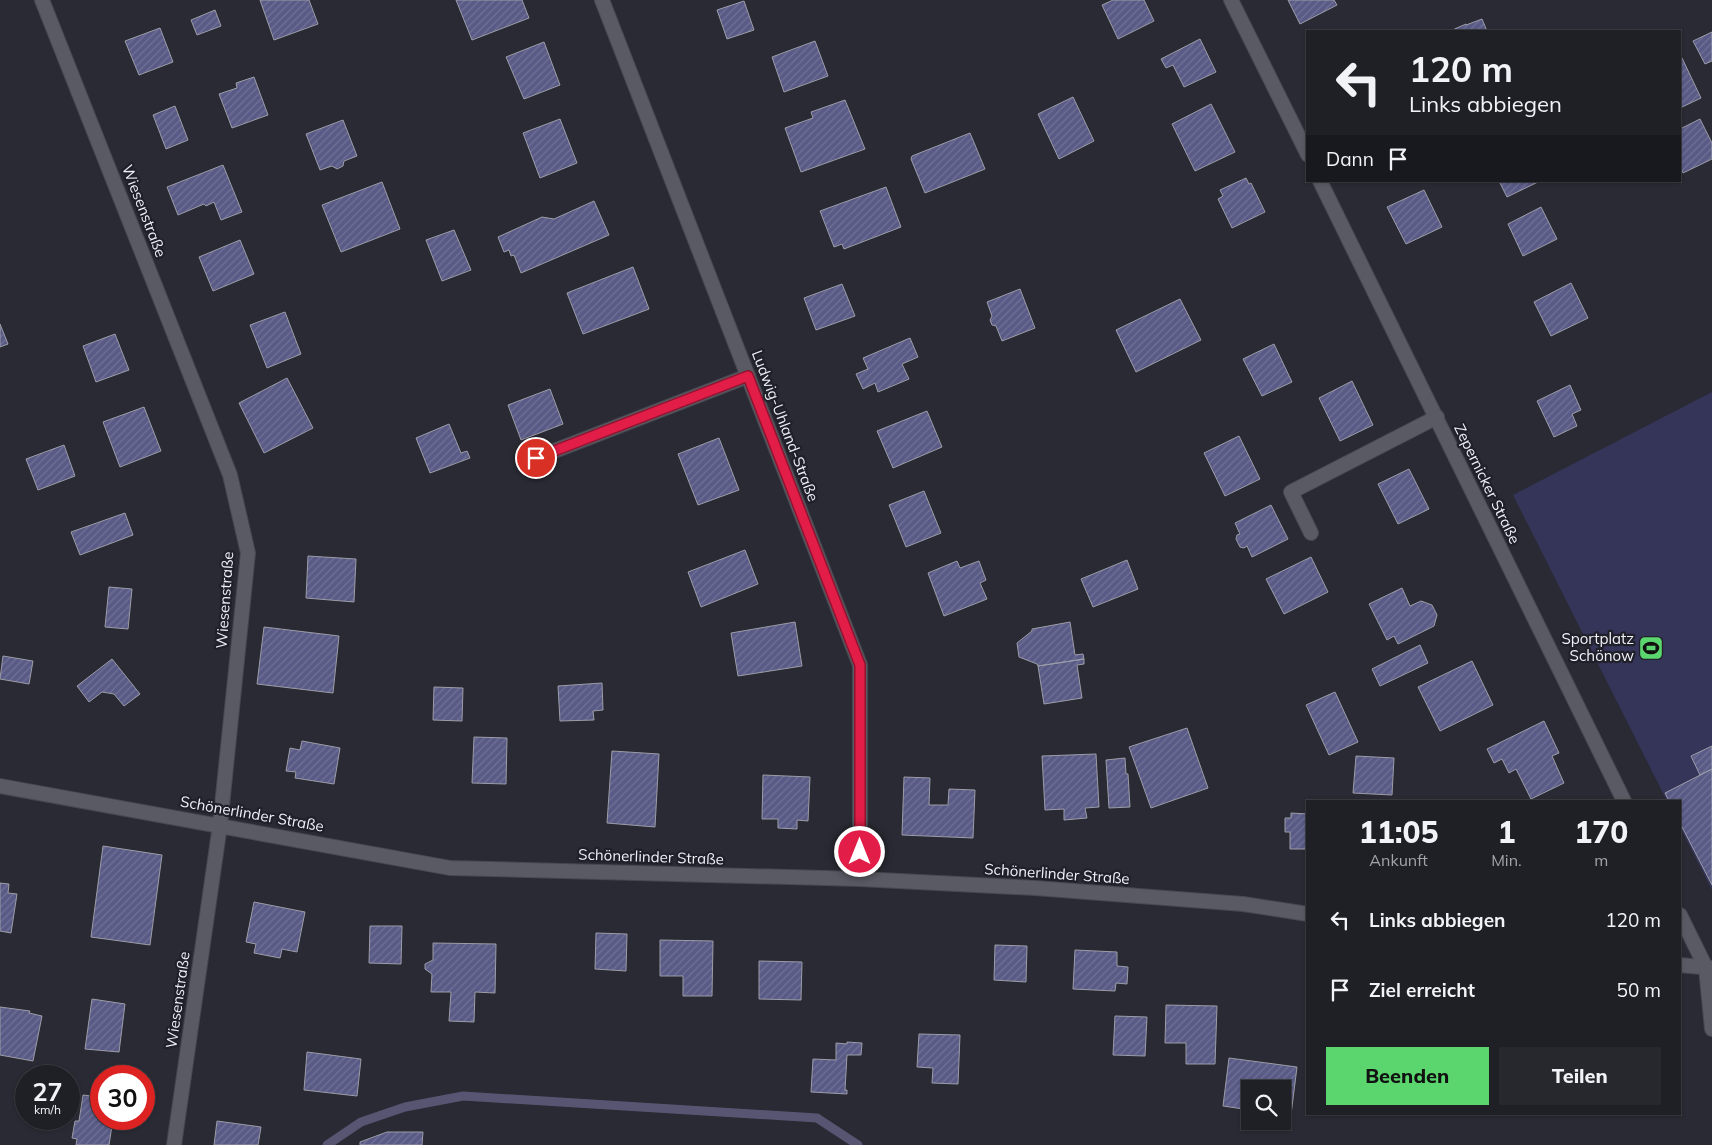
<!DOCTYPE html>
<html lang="de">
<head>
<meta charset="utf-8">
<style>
  :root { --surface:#1f2026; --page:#27282e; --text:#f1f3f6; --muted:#a1a3a7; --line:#3c3e43; --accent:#5bd56e }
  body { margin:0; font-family:Mulish,sans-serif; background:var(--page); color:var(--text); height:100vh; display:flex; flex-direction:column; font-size:19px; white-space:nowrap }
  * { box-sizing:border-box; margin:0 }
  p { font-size:16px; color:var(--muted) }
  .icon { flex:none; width:28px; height:28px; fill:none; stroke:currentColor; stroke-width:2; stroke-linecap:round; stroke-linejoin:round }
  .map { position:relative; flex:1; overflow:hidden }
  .side { position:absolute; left:1306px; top:800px; width:375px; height:315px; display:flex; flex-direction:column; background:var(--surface); border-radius:0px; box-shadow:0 1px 4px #0004,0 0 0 1px var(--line) }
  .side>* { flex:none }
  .top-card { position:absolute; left:1306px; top:30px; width:375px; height:152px; border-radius:0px; box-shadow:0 1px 4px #0004,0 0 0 1px var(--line); background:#1f2026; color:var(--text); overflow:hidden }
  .tools { position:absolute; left:1241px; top:1080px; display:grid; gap:10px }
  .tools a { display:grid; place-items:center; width:50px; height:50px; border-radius:0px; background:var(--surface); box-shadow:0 1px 4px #0004,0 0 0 1px var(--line); font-size:25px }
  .speed { position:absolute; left:15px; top:1065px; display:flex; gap:10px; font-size:25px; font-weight:700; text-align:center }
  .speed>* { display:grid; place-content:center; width:65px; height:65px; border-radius:50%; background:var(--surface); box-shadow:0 1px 4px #0004,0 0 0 1px var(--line); line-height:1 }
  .speed small { font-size:12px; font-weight:400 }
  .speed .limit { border:8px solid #d22; background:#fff; color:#111 }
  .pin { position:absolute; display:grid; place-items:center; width:42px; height:42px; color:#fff; margin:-21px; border:2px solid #fff; border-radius:50%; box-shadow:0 1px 5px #0007 }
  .me { position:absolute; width:55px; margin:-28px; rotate:0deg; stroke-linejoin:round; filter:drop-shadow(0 0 4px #0008) }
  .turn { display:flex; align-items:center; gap:18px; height:105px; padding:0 20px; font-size:22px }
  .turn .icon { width:65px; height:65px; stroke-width:2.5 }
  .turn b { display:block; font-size:35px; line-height:42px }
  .then { display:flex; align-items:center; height:48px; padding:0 20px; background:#0003; gap:10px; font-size:19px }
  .eta { display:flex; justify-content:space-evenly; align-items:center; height:85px; text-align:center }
  .eta b { font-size:30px; font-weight:800; line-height:35px }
  .action { display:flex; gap:10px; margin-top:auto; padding:10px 20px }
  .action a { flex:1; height:58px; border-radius:0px; background:var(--accent); color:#111; font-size:20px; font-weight:800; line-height:58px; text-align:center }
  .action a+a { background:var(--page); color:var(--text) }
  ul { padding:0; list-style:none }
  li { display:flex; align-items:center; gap:15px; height:70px; padding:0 20px }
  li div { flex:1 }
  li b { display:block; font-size:19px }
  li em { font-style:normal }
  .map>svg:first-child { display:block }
  .grass { fill:#35355a }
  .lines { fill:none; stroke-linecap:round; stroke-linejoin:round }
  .stream { stroke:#575571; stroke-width:9 }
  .building { fill:url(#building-hatch); stroke:#9c9da8 }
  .service-casing { stroke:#47474f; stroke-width:16 }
  .minor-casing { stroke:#47474f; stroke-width:16 }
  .service { stroke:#5a5a65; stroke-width:14 }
  .minor { stroke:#5a5a65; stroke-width:14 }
  .route-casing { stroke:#92132f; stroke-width:12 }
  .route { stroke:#e11d48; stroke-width:9 }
  .labels { text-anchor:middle; stroke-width:4.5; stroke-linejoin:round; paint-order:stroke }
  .street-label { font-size:15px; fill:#eff0f6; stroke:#1f2029 }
  .poi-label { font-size:15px; fill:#eff0f6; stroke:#1f2029; text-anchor:end }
</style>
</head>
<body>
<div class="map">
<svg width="1712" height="1145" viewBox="0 0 1712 1145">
  <defs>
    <pattern id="building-hatch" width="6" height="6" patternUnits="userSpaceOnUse" patternTransform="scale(1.25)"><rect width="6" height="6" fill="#595a85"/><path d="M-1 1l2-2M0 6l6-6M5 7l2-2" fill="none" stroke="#717297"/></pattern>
  </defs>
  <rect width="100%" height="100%" fill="#292a33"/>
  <path class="grass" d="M1712,392v498l-32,-63v-26h-13l-154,-306z"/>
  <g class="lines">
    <path class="stream" d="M327,1145l34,-23 44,-15 58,-11 354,22 41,27"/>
  </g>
  <path class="building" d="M260,0h49l9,24 -44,16z
    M456,0h66l7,18 -57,22z
    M1113,0h31l10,21 -36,18 -16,-34z
    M1288,0h46l3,5 -37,19z
    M744,1l10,29 -27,9 -10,-29z
    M215,10l6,16 -24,9 -6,-15z
    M1482,19l5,12h-37l16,-7v1z
    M160,28l13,34 -34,13 -14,-34z
    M1712,32v29l-7,3 -12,-23z
    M1200,39l16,33 -32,15 -11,-22 -7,3 -5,-9z
    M815,41l13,35 -44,16 -12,-35z
    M544,42l16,43 -36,14 -18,-42z
    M1682,58l19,40 -21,10v-49z
    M254,77l14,38 -36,13 -13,-34 18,-6 -1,-5z
    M1073,97l21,44 -35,18 -21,-45z
    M845,100l20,49 -64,23 -16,-44 28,-10 -2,-6z
    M1211,104l24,48 -40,19 -23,-47z
    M175,106l13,34 -22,9 -13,-34z
    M560,119l17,44 -37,15 -17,-45z
    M1700,119l12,24v16l-29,14 -3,-7v-37z
    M343,120l14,36 -13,5 -1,5 -6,3 -5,-3 -12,4 -14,-36z
    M970,133l15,36 -60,24 -14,-34 1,-3z
    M223,165l19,47 -21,8 -7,-18 -8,4 -2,-2 -26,11 -11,-28z
    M1246,178l3,6 2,-1 14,29 -33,16 -14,-29 5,-3 -3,-6z
    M1499,181h41l-33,16z
    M382,182l18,47 -59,23 -19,-47z
    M886,187l15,40 -57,22 -2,-5 -8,3 -14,-36z
    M1424,190l18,37 -36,17 -19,-37z
    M594,201l15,34 -88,38 -7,-18 -3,1 -2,-6 -5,2 -6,-15 44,-20 12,2z
    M1541,207l16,32 -34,17 -15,-32z
    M454,230l17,40 -29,11 -16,-41z
    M240,240l14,34 -41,17 -14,-34z
    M633,267l16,42 -66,25 -16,-41z
    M1571,283l17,35 -37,18 -17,-34z
    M842,284l13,32 -39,14 -12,-32z
    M1020,289l15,39 -33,13 -6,-15 -4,-1 -2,-5 2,-4 -5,-14z
    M1180,299l21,41 -65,32 -20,-42z
    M285,312l16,42 -34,14 -17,-43z
    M0,324l8,20 -8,3z
    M115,334l14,36 -33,12 -13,-36z
    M910,338l8,19 -16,7 7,15 -31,13 -3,-9 -12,6 -7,-15 12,-5 -5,-11z
    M1274,344l18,38 -30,14 -19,-37z
    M287,378l26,50 -49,25 -25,-50z
    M1352,381l21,44 -33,16 -21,-43z
    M1570,385l11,25 -9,4 5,12 -23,11 -17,-36z
    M550,389l13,35 -42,16 -13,-35z
    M144,407l17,44 -41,16 -17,-45z
    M927,411l15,36 -49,21 -16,-37z
    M449,424l12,29 6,-2 3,7 -40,15 -14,-35z
    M1239,436l21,43 -35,17 -21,-43z
    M719,438l20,52 -41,15 -20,-51z
    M64,445l11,31 -37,14 -12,-31z
    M1409,469l20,40 -31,15 -20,-40z
    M924,491l17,42 -35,14 -17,-42z
    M1271,505l17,34 -36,18 -5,-11 -3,2 -4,-1 -4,-8 1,-4 3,-1 -5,-11z
    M125,513l8,22 -53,20 -9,-23z
    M745,550l13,34 -57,23 -13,-35z
    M308,556l48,3 -2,43 -48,-4z
    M1311,557l17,35 -44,22 -18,-35z
    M1127,560l11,29 -45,18 -12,-28z
    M957,561l3,7 19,-7 7,19 -6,3 7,16 -43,17 -16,-43z
    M109,587l23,2 -4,40 -23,-2z
    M1402,588l8,18 11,-5 11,4 5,10 -3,11 -36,18 -4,-8 -7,4 -18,-36z
    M795,622l7,44 -64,10 -7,-43z
    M1070,622l5,33 8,-1 1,5 -46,7 -1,-2 -18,-7 -2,-14 15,-12v-2z
    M264,627l75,9 -6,57 -76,-9z
    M1420,645l8,18 -48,23 -8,-17z
    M3,656l30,5 -4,23 -29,-5z
    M112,659l28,35 -16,12 -10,-12 -12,-2 -13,10 -12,-16z
    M1084,659v5l-7,1 5,33 -38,6 -6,-38z
    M1472,661l21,44 -53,26 -22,-44z
    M602,683l1,27 -10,1 1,9 -34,1 -2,-35z
    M434,687l29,1 -1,33 -29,-1z
    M1335,692l23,50 -29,13 -23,-50z
    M1544,721l15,32 -7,3 12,27 -33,16 -15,-30 -7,4 -7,-14 -8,4 -7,-14z
    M1187,728l21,60 -57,20 -22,-61z
    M474,737l33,1 -1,46 -34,-1z
    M302,741l38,7 -6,36 -39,-6 1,-6 -10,-1 4,-23 10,2z
    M1712,746v23l-12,6 -9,-19z
    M612,751l47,3 -4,73 -48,-4z
    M1096,754l3,53 -14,1 2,10 -23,2v-11l-19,1 -3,-54z
    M1356,756l38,2 -2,37 -39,-2z
    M1125,758l1,16h2l2,33 -21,1 -3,-48z
    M1712,769v116l-32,-62v-22h-11l-4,-8z
    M763,775l47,2 -2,44 -11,-1v9l-19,-1v-9h-16z
    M904,777l26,1 -1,27h19l1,-16 26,1 -2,48 -71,-3z
    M1291,813l17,1v35h-18v-17h-5v-14h6z
    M103,846l59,9 -12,90 -59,-8z
    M0,883l9,1 -1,9 9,1 -6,39 -11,-2z
    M254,902l51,10 -8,40 -15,-3 -2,9 -26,-5 2,-9 -10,-2z
    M370,926h32l-1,38 -32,-1z
    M596,933l31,1 -1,37 -31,-2z
    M660,940l53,1 -1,55h-29v-20h-23z
    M433,943l63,1 -1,49 -20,-1 -1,30 -25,-1 2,-29h-20l1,-18 -7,-5v-5l8,-4z
    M995,945l32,1 -1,36 -32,-2z
    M1075,950l42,2v14l11,1 -1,17 -11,-1 -1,8 -42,-2z
    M759,961l43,1 -1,38 -42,-1z
    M92,999l33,5 -6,48 -34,-3z
    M1166,1005l51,1 -2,58h-29v-21h-21z
    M0,1007l30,4 -1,2 13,3 -9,45 -33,-6z
    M1115,1016l32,1 -2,39 -32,-1z
    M919,1034l41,1 -2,49 -26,-1 1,-15 -16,-1z
    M847,1042l15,1 -1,12h-14l-2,35h2v4l-36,-2 2,-33 23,1v-17l11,1z
    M307,1052l54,7 -4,37 -53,-6z
    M1229,1058l68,9 -6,48 -9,-1v-25h-32v21l-27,-4z
    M83,1095l18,2v22h12l-4,26h-33l1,-6 -5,-1 3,-17h4z
    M217,1121l44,6 -3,18h-44z
    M387,1132h36l-1,13h-62v-3z"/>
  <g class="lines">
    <defs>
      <path id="service" d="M536,458l212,-82
        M1311,533l-20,-41 146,-75"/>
      <path id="minor" d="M42,0l188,475 18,78 -28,272 -46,320
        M602,0l258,665v214
        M1231,0l77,155
        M1320,181l304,620
        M0,786l450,82 410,11 175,9 208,16 65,10
        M1680,915l26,53 6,61
        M1680,965l32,3"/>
    </defs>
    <use href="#service" class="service-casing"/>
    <use href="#minor" class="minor-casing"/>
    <use href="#service" class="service"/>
    <use href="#minor" class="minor"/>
  </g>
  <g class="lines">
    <defs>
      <path id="route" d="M536,458l212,-82 112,289v187"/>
    </defs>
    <use href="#route" class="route-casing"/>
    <use href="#route" class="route"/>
  </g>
  <defs>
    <symbol id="stadium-square" viewBox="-11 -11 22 22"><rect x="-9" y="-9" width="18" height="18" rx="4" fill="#5bd56e" stroke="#1f2029"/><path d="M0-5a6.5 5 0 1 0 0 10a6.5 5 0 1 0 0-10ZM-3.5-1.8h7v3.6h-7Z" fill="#111"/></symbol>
  </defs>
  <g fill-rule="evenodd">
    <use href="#stadium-square" x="1637" y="634" width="28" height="28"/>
  </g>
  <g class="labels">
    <g class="street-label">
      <text transform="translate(144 211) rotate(69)" y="5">Wiesenstraße</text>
      <text transform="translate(785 426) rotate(69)" y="5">Ludwig-Uhland-Straße</text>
      <text transform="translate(1487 484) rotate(64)" y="5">Zepernicker Straße</text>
      <text transform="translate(225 600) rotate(-86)" y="5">Wiesenstraße</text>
      <text transform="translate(252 814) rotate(10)" y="5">Schönerlinder Straße</text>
      <text transform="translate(651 857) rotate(2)" y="5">Schönerlinder Straße</text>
      <text transform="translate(1057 874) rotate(4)" y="5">Schönerlinder Straße</text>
      <text transform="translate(178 1000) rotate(-82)" y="5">Wiesenstraße</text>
    </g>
    <g class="poi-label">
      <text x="1634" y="644">Sportplatz<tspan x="1634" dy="17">Schönow</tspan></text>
    </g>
  </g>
</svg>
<div class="tools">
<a><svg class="icon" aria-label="search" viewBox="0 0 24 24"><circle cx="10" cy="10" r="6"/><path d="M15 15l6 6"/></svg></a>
</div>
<div class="speed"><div>27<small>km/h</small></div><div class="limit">30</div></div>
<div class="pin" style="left:536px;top:458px;background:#d93025"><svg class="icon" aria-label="arrive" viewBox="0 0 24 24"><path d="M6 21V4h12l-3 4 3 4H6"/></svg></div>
<svg class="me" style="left:860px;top:852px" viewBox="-20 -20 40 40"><circle r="17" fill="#e11d48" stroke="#fff" stroke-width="3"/><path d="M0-11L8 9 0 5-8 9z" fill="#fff"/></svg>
<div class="top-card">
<div class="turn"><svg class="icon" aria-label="left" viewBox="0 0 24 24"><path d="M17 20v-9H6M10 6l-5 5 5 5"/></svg><div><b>120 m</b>Links abbiegen</div></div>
<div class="then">Dann<svg class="icon" aria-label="arrive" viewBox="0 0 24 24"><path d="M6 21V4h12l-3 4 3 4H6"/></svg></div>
</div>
<section class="side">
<div class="eta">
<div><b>11:05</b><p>Ankunft</p></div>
<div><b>1</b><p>Min.</p></div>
<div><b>170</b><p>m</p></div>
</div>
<ul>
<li><svg class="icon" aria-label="left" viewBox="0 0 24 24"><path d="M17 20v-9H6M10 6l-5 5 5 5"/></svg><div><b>Links abbiegen</b></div><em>120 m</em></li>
<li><svg class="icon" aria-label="arrive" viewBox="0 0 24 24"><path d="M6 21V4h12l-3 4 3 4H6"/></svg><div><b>Ziel erreicht</b></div><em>50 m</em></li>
</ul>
<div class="action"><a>Beenden</a><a>Teilen</a></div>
</section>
</div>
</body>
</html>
